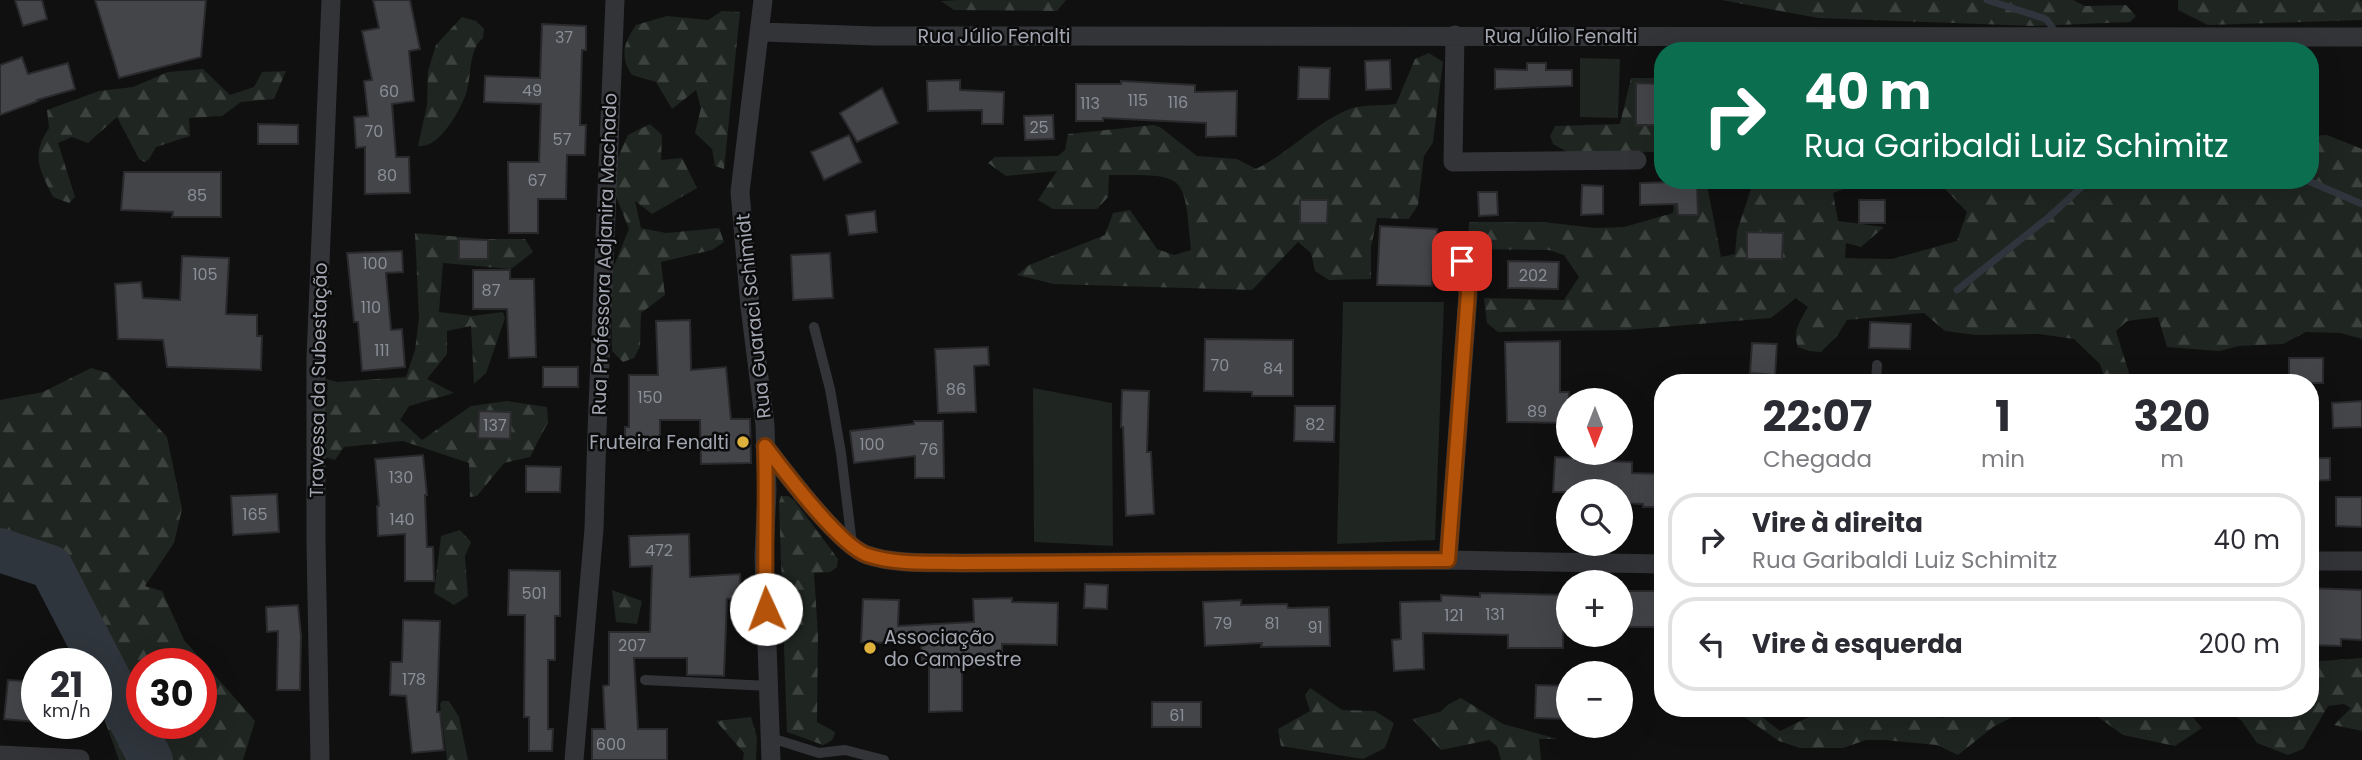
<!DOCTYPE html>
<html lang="pt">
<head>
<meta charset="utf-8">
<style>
  :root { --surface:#fff; --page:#f2f2f3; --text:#2b2b33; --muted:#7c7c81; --line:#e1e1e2 }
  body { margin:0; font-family:Poppins,sans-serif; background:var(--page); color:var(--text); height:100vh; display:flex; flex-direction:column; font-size:26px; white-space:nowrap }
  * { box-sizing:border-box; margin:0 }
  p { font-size:23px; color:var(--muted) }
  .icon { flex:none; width:38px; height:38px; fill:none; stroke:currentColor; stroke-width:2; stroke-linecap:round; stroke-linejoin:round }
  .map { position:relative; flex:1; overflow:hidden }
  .details { position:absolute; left:1654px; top:374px; width:665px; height:343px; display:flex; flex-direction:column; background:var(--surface); border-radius:28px; box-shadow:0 7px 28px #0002 }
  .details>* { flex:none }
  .hud { position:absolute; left:1654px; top:42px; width:665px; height:147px; border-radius:28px; box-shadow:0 7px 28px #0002; background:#0b6e4f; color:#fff; overflow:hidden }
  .needle { width:46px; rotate:180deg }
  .controls { position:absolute; left:1556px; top:388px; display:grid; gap:14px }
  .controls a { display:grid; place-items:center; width:77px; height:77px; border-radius:50%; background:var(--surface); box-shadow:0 7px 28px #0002; font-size:35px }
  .speed { position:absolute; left:21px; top:648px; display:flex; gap:14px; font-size:35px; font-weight:700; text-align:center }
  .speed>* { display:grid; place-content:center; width:91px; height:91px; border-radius:50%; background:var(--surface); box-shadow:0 7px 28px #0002; line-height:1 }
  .speed small { font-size:18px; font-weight:400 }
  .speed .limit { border:10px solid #d22; background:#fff; color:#111 }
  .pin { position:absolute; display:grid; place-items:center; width:60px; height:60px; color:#fff; margin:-30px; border-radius:14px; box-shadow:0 4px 10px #0006 }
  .me { position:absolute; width:77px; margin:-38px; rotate:358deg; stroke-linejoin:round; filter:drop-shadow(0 0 5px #0008) }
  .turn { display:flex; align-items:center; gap:24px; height:147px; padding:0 35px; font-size:32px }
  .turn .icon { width:91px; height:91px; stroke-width:2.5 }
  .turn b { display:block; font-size:49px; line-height:60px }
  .eta { display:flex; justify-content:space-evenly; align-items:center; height:119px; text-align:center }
  .eta b { font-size:42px; font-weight:700; line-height:49px }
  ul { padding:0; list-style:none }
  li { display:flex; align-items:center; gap:21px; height:94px; margin:0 14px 10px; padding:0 21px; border:4px solid var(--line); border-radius:28px }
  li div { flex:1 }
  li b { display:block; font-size:26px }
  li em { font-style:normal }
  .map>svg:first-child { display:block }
  .grass { fill:#1f2520 }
  .forest { fill:url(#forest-firs); fill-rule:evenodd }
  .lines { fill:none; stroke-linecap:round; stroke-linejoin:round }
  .stream { stroke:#2f353c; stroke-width:7 }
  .river { stroke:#2f353c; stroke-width:44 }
  .building { fill:#444549; stroke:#2a2a2d; stroke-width:2 }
  .service { stroke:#333438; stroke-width:10 }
  .minor { stroke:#333438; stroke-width:19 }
  .route-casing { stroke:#753606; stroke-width:18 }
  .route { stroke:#b45309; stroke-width:12 }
  .poi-dot { fill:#ddb13c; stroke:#0b0b0c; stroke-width:2.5 }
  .labels { text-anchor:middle; stroke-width:5; stroke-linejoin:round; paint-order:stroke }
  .number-label { font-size:16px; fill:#8a8e96 }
  .street-label { font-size:19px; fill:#a2a6b0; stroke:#0b0b0c }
  .poi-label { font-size:19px; fill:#a2a6b0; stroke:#0b0b0c; text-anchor:end }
</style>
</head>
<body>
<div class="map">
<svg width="2362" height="760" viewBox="0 0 2362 760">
  <defs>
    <pattern id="forest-firs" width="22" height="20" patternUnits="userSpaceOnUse" patternTransform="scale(1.75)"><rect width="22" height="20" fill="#1f2520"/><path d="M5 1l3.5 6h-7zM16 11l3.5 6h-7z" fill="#3c423e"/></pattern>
  </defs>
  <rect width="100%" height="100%" fill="#101011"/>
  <path class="grass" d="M1580,58l40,1 -2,59 -38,-1z
    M1343,302h101l-9,238 -98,4z
    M1033,388l79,15 1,143 -79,-4z"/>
  <path class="forest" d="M959,0h107l-9,11 -103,-1 -13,-9z
    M1722,0h351l12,6 41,-1 10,11 -6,6 -95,4 -217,-8z
    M2178,0h180l4,1v19l-154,5 -30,-15z
    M722,11l18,1 -16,157 -9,-3 -3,-17 -17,-16 6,-25 -5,-18 -24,19 -16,-27 -24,-7c-13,-20 -8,-32 4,-50l31,-9 41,4z
    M462,17l14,4 8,8 -1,9c-15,12 -11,38 -17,56 -7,18 -27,55 -48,52l9,-41 1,-34 8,-26z
    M1833,43v8h-94l-2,-4z
    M1429,53l14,9 -10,80 -9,14 -6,49 -9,14 -32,-1 -6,29v32l-42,1 -14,-9 -4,-18 -13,-11 -46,48 -198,-6 -37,-9 12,-10 76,-30 8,-22 17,-3 27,39 17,6 17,-5c-7,-78 -4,-75 -82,-75l-1,22 -11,12h-44l-15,-9 19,-29 -51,5 -18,-13 7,-6 63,-1 7,-6 3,-16 85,-9 7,2 37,29 40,3 19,10c33,-16 58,-45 91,-59 14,-6 34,-4 49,-6l19,-45z
    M203,69l27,26 24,-8 8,-15 24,-1 -12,28 -33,3 -19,14 -33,2 1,18 -34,11 -7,12 -4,3 -6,-3 -22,-42 -29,26 -16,-6 -14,6 17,54 -6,6 -16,-6c-13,-28 -23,-40 -4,-69l-2,-18 52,-19 34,-4 35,-15z
    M1631,78h31v74l-93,1 -16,-9 -3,-8 5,-10 65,-2z
    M650,124l12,11 -1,25 21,-2 15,30 -45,26 -17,-13 6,27 25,5 53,-5 5,14 -12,8 -51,12 4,33 -24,18 -1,34 -6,11 -11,4 -11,-11 -1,-78 18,-44 -15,-38 1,-27 13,-29z
    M2327,135l35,14v190l-21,-6 -35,-1 -23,12 -44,2 -20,5 -52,-4 -9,-30 -31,4 -11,10 13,42 -1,10h-22l-6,-19 -26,-25 -35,-5 -63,1 -31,-4 -21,-18 -77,7 -10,16 -16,16 -12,-1 -11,-4c-6,-16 2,-26 10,-40l-12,-9 -25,20 -145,12 -128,2 -11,-9 -3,-25 80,2 15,-23 -15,-22 -15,-5 -81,-1 1,-27h74l52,6 29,-1 49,-14 3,-33h30l15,77 14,-3 2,-23 17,-51h114l-35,13 5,28 46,6 -23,20 -15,-4 -1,15 47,1 65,-18 10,-29 -22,-23v-9h365v-44z
    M415,233l69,6h41l8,13 -22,17 -68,-6 -4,49 33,4 31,-4 2,6 -19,55 -12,11 -3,-58 -24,5v23l-20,25 27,14 -45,13 -9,14 22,20 49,-34 36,-5 40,6 1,15 -18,35 -26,6 -27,33 -7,1 -1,-34 -66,-22 -59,6 -9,13 -11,-3 -6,-6 8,-72 11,3 69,-5 9,-27 4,-32z
    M91,368l17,5 59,64 15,72 -8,34 -29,43 17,5 22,49 71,81 -12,39h-124l-22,-61 -1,-36h-7l-22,-108 -30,-12 -37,29v-172l43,-8zM142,663h59v60h-59z
    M781,496h7l6,4 44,59 -1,8 -7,5 -16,1 4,63 -1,86 18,10c-1,8 -5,10 -12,13l-36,-13 -8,-229z
    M460,530l11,12 -6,14 3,40 -14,9 -20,-12 7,-57z
    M612,590l30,11 -5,23 -21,-2z
    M2362,658v73l-28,-6 17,-17 -7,-4 -16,2 -25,43 -15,6 -31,-12 -16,-23 -16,-11h85v-47z
    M1310,688l32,22 33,1 19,12 -9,25 -22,11 -82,-13 -3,-17 32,-18 -5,-16z
    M1461,698l42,26 55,15h-19l2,21h-40l-4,-14 -8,-6 -48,10 -29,-31 28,-7 9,-8z
    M442,701h7l10,16 9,43h-21l-7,-56z
    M1715,709h37l28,22 41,-20 53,-2 68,9 20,-6 3,-3h54l-3,6 -23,12 -35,28 -21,-10 -53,-5h-18l-23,8h-43l-21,-7 -36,-25 -25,-3z
    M2087,709h80l24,6 11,13 -27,18 -52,-11z
    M751,717l6,20 -1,23h-13l1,-7 -28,-32z"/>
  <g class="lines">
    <path class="stream" d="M1987,0l59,19 24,32
      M2306,180l56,24
      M1957,290l92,-73 40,-37"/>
    <path class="river" d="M0,550l51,17 100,193"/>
  </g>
  <path class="building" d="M15,0h27l5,19 -24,7z
    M95,0h111l-5,57 -82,21z
    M373,0h37l10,49 -11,2 5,50 -22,3 4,53h13l1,36 -45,1v-47l-9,1 -2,-31 14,-1 -4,-35 8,-1 -10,-49 17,-3z
    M542,24l44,2v24h-4l-2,75h6l-1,30h-18l-1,44h-28v34h-29l-1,-71h31l2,-58 -57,-2 1,-26 55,2z
    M22,57l6,17 40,-11 7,26 -38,11 1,1 -38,14v-50z
    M1390,60l1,29 -25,1 -1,-29z
    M1527,63h19v7h26v16l-77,3v-20l32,1z
    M1299,67l31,1 -1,31h-31z
    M960,80v10l44,2 -1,32h-21v-14l-54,1 -1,-30z
    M1121,81l74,4v7l42,-1 -1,45 -30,1v-14l-103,-5v3h-27v-37h45z
    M1636,83l26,1v41h-26z
    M882,88l16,35 -41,19 -17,-29z
    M1053,115l1,24 -29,1 -1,-24z
    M258,124l40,1v19h-40z
    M849,135l12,27 -37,18 -13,-28z
    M124,172h97v45h-49l1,-5 -52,-2z
    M1672,182l25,1 1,32h-20l-1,-11 -37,1v-22z
    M1582,185l21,1v28l-22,1z
    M1478,192h19l1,23 -19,1z
    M1300,200h28l-1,23h-27z
    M1859,200h26v23h-26z
    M875,211l2,21 -28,3 -3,-20z
    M1380,226l57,3 -1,32h-3l-1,25 -55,-1z
    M1747,232l36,1 -1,26h-35z
    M459,239l29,1v19h-29z
    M402,251l1,21 -17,1 5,57 11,-1 3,38 -43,4 -4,-49h-4l-7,-69z
    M830,253l3,45 -40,2 -2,-45z
    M182,256l47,2 -3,56 31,1v21h5l-1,34 -94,-3 -4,-27 -45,-1 -3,-55 26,-2 2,16 37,2z
    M1508,261l51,1 -1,27 -50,-1z
    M473,270h37v9h24l2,78 -27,1 -2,-49h-34z
    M690,320l1,50 35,-3 5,52h19l1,44 -50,1 -1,-44h-40v30h-35v-23h4v-52h29l-2,-54z
    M1870,322l41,2 -1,25 -41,-1z
    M1205,339l88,1v56h-41v-4l-48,-1z
    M1560,341v51h9l-1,31 -61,-1 -2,-80z
    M1752,343l25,1 -2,31 -25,-2z
    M988,347l1,18 -15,1 2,46 -38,1 -3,-64z
    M2289,358h34v25h-34z
    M543,367h35v20h-35z
    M1122,390l27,1 -2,61h4l3,62 -28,2 -3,-89h-2z
    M2362,401v26l-29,1 -1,-25z
    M1295,406h40l-1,36 -40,-1z
    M479,411l32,1 -1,27 -32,-1z
    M914,421h29l1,57h-29v-22l-61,7 -4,-32 64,-7z
    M423,455l4,40h-2l2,52h6l1,34h-29v-47l-27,2 -1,-30h2l-4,-47z
    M1555,457l21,1v2l56,2v11l30,1v33h-19v-3l-23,-1v-11h-67z
    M2311,458h19v22l-19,1z
    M526,466l35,1 -1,25h-34z
    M277,494l2,38 -46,3 -2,-39z
    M2336,497h26v30l-26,-1z
    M689,534l1,43 50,-3 1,24 -14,1 -3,77 -37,-1v-17h-53l4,71h29v31h-75v-31h13l-2,-43 6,-1v-53h41l2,-66 -22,1 -1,-31z
    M509,570l51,1v45h-5v44h-7v69h5l-1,22h-23v-34h-5l1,-102h-17z
    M1085,584l23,1 -1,24 -23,-1z
    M2310,588l52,2v50l-21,-1v7l-31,-1z
    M1620,591h42v36h-42z
    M1480,593l83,2v53h-55v-13l-85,-2 1,36 -30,2 -2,-31 9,-1 -1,-37 41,-1v-6l39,2z
    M1012,598v4l46,1 -1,42 -55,-1v21l-40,2v44l-33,1v-52h-7l-1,-16 -60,-2 2,-43 36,1 -1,26 76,-4 -1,-23z
    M1241,600v5l46,-1 1,4 41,-1 1,39 -69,1 1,-4 -57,3 -2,-44z
    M298,605l3,31 -1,54h-23l1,-59 -11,1 -1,-25z
    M403,620l37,1 -3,91h3l4,38 -32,3 -6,-57 -16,-1 1,-33h11z
    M8,680l29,2v40l-33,-3z
    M1536,685l30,1 -1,33 -30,-1z
    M1152,702h49v25h-49z"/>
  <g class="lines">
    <path class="service" d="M814,327l16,62 11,64 11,91
      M1876,383l1,-18
      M645,680l124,6
      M771,738l48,15 26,-3 39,10"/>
    <path class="minor" d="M763,0l-23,192 10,115 15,118 2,65 -3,67 7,203
      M760,32l115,4 1487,1
      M1455,35l-2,127 184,-2
      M765,446c19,25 75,100 102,109 30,10 65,7 97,8l484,-3 214,4
      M1448,560l20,-266 -6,-33
      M2310,561h52
      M0,755l80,4
      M320,760l-4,-217v-186l15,-357
      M574,760l20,-231 3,-98 18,-431"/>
  </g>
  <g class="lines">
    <defs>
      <path id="route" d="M766,609c-2,-55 1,-109 -1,-163 19,25 75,100 102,109 30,10 65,7 97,8l484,-3 20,-267 -6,-32"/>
    </defs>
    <use href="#route" class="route-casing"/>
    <use href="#route" class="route"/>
  </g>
  <g class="poi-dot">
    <circle cx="743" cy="442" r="7"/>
    <circle cx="870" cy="648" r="7"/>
  </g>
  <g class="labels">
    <g class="number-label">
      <text x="564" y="43">37</text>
      <text x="532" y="96">49</text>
      <text x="389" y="97">60</text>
      <text x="1138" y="106">115</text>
      <text x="1178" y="108">116</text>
      <text x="1090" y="109">113</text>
      <text x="1039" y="133">25</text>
      <text x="374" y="137">70</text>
      <text x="562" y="145">57</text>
      <text x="387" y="181">80</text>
      <text x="537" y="186">67</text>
      <text x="197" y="201">85</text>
      <text x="375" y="269">100</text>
      <text x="205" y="280">105</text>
      <text x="1533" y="281">202</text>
      <text x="491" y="296">87</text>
      <text x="371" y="313">110</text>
      <text x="382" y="356">111</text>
      <text x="1220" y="371">70</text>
      <text x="1273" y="374">84</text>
      <text x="956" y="395">86</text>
      <text x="650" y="403">150</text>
      <text x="1537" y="417">89</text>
      <text x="1315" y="430">82</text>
      <text x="495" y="431">137</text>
      <text x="872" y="450">100</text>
      <text x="929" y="455">76</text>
      <text x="401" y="483">130</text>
      <text x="255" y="520">165</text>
      <text x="402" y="525">140</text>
      <text x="659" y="556">472</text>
      <text x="534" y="599">501</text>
      <text x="1495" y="620">131</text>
      <text x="1454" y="621">121</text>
      <text x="1223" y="629">79</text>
      <text x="1272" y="629">81</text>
      <text x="1315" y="633">91</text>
      <text x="632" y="651">207</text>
      <text x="414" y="685">178</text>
      <text x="1177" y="721">61</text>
      <text x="611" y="750">600</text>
    </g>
    <g class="street-label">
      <text x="994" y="43">Rua Júlio Fenalti</text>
      <text x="1561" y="43">Rua Júlio Fenalti</text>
      <text transform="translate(604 254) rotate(-88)" y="7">Rua Professora Adjanira Machado</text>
      <text transform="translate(753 316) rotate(-96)" y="7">Rua Guaraci Schimidt</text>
      <text transform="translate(318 380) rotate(-89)" y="7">Travessa da Subestação</text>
    </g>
    <g class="poi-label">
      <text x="729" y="449">Fruteira Fenalti</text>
      <text x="884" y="644" text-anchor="start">Associação<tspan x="884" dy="22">do Campestre</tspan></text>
    </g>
  </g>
</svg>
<div class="controls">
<a><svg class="needle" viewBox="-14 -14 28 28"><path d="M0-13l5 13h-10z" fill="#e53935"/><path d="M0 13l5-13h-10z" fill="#7c7c81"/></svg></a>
<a><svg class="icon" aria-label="search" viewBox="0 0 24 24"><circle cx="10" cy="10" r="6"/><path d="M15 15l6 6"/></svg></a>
<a>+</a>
<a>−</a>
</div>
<div class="speed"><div>21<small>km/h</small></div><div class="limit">30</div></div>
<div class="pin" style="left:1462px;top:261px;background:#d93025"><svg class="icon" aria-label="arrive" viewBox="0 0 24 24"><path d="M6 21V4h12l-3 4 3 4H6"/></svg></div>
<svg class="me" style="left:766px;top:609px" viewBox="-20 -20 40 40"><circle r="19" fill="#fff"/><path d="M0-13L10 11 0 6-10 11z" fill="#b45309"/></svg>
<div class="hud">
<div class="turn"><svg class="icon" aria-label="right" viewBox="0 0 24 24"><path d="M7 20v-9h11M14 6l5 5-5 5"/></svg><div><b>40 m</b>Rua Garibaldi Luiz Schimitz</div></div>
</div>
<section class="details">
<div class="eta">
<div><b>22:07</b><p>Chegada</p></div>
<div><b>1</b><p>min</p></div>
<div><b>320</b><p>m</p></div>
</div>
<ul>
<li><svg class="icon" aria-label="right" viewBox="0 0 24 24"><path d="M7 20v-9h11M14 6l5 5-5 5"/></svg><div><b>Vire à direita</b><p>Rua Garibaldi Luiz Schimitz</p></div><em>40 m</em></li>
<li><svg class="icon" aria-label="left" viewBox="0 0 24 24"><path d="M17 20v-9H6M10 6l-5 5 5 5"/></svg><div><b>Vire à esquerda</b></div><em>200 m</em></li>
</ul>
</section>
</div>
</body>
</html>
